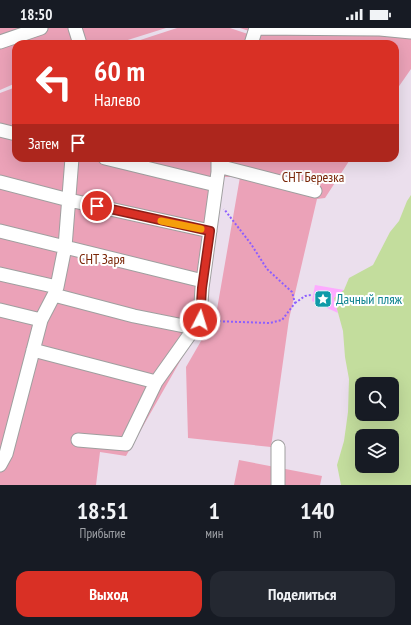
<!DOCTYPE html>
<html lang="ru">
<head>
<meta charset="utf-8">
<style>
  :root { --surface:#171b24; --page:#242831; --text:#f1f3f6; --muted:#9ea1a6; --accent:#d93025 }
  body { margin:0; font-family:"PT Sans Narrow",sans-serif; background:var(--page); color:var(--text); height:100vh; display:flex; flex-direction:column; font-size:15px; white-space:nowrap }
  * { box-sizing:border-box; margin:0 }
  p { font-size:13px; color:var(--muted) }
  .icon { flex:none; width:22px; height:22px; fill:none; stroke:currentColor; stroke-width:2; stroke-linecap:round; stroke-linejoin:round }
  .map { position:relative; height:457px; overflow:hidden }
  .sheet { display:flex; flex-direction:column; background:var(--surface); flex:1 }
  .sheet>* { flex:none }
  .hud { position:absolute; left:12px; top:12px; width:387px; height:122px; border-radius:12px; box-shadow:0 4px 16px #0002; background:#d93025; color:#fff; overflow:hidden }
  .tools { position:absolute; left:355px; top:349px; display:grid; gap:8px }
  .tools a { display:grid; place-items:center; width:44px; height:44px; border-radius:8px; background:var(--surface); box-shadow:0 4px 16px #0002; font-size:20px }
  .pin { position:absolute; display:grid; place-items:center; width:34px; height:34px; color:#fff; margin:-17px; border:2px solid #fff; border-radius:50%; box-shadow:0 1px 4px #0007 }
  .me { position:absolute; width:44px; margin:-22px; rotate:5deg; stroke-linejoin:round; filter:drop-shadow(0 0 3px #0008) }
  .turn { display:flex; align-items:center; gap:14px; height:84px; padding:0 16px; font-size:18px }
  .turn .icon { width:52px; height:52px; stroke-width:2.5 }
  .turn b { display:block; font-size:28px; line-height:34px }
  .then { display:flex; align-items:center; height:38px; padding:0 16px; background:#0003; gap:8px; font-size:15px }
  .eta { display:flex; justify-content:space-evenly; align-items:center; height:68px; text-align:center }
  .eta b { font-size:24px; font-weight:700; line-height:28px }
  .cta { display:flex; gap:8px; margin-top:auto; padding:8px 16px }
  .cta a { flex:1; height:46px; border-radius:12px; background:var(--accent); color:#fff; font-size:16px; font-weight:700; line-height:46px; text-align:center }
  .cta a+a { background:var(--page); color:var(--text) }
  .status { display:flex; justify-content:space-between; align-items:center; height:28px; padding:0 20px; background:var(--surface); direction:ltr }
  .status svg { height:11px; fill:currentColor }
  .map>svg:first-child { display:block }
  .grass { fill:#eba2b8 }
  .sand { fill:#fdabff }
  .water { fill:#c3dd9d; fill-rule:evenodd }
  .lines { fill:none; stroke-linecap:round; stroke-linejoin:round }
  .minor-casing { stroke:#9f9f9f; stroke-width:15 }
  .path { stroke:#8c5eff; stroke-width:2; stroke-dasharray:2 2; stroke-linecap:butt }
  .minor { stroke:#fff; stroke-width:13 }
  .route-casing { stroke:#8d1f18; stroke-width:10 }
  .route { stroke:#d93025; stroke-width:7 }
  .slow { stroke:#f59e0b; stroke-width:7 }
  .labels { text-anchor:middle; stroke-width:4; stroke-linejoin:round; paint-order:stroke }
  .park-label { font-size:14px; fill:#7a2607; stroke:#fff }
  .culture-label { font-size:14px; fill:#0d838f; stroke:#fff; text-anchor:start }
</style>
</head>
<body>
<div class="status"><b>18:50</b><svg viewBox="0 0 49 12"><path d="M0 12V9h3v3zM5 12V6h3v6zM10 12V3h3v9zM15 12V0h3v12zM26 1h20v11H26zM47 4h2v5h-2z"/></svg></div>
<div class="map">
<svg width="411" height="457" viewBox="0 0 411 457">
  <rect width="100%" height="100%" fill="#ebdfed"/>
  <path class="grass" d="M0,0h166l-51,16h-99v39l-16,7z
    M177,0h53l27,9 -2,7h-127z
    M240,0h171v41l-16,23v-48h-138l4,-9z
    M16,59v71h203l-28,184 -65,114 -26,-4 -4,33h-96v-392z
    M223,130h128l-26,40 -8,1 -28,120 -18,128 -83,-9 -2,-71 30,-52 24,-138h-19z
    M239,432l83,16 -2,9h-86z"/>
  <path class="sand" d="M315,257l29,5 -10,8 4,15 -26,-12z"/>
  <path class="water" d="M411,167v290h-70l-4,-20 7,-24 4,-29 1,-33 -4,-22 -2,-26 -9,-33 10,-8 5,-12 24,-13 17,-33 9,-11 8,-20zM362,356h30v30h-30zM362,408h30v30h-30z"/>
  <g class="lines">
    <defs>
      <path id="minor" d="M75,0l5,16
        M256,0l124,1 31,3
        M0,14l41,-14
        M251,16l5,-16
        M0,102l16,4
        M105,130l111,27
        M218,138l97,25
        M0,154l69,18 141,31
        M0,203l203,50
        M0,246l57,13
        M54,267l80,21 60,12
        M0,282l41,10
        M33,322l123,32
        M78,412l48,4 30,-62 44,-62 2,-32 16,-116v-14
        M278,419v38
        M0,437l6,-11 35,-134 13,-25 3,-8 8,-40 7,-89"/>
    </defs>
    <use href="#minor" class="minor-casing"/>
    <path class="path" d="M295,275l10,-7 6,-1
      M211,293l59,2 12,-3 13,-17 -3,-11 -25,-23 -16,-25 -27,-35"/>
    <use href="#minor" class="minor"/>
  </g>
  <g class="lines">
    <defs>
      <path id="route" d="M97,178l113,25 -8,57 -2,32"/>
    </defs>
    <use href="#route" class="route-casing"/>
    <use href="#route" class="route"/>
    <path class="slow" d="M161,193l40,8"/>
  </g>
  <defs>
    <symbol id="sight-square" viewBox="-11 -11 22 22"><rect x="-9" y="-9" width="18" height="18" rx="4" fill="#0f9aa8" stroke="#fff"/><path d="M0-6L1.8-2.2L6-1.7L2.9 1.2L3.7 5.4L0 3.3L-3.7 5.4L-2.9 1.2L-6-1.7L-1.8-2.2Z" fill="#fff"/></symbol>
  </defs>
  <g fill-rule="evenodd">
    <use href="#sight-square" x="313" y="261" width="20" height="20"/>
  </g>
  <g class="labels">
    <g class="park-label">
      <text x="313" y="154">СНТ Березка</text>
      <text x="102" y="236">СНТ Заря</text>
    </g>
    <g class="culture-label">
      <text x="336" y="276">Дачный пляж</text>
    </g>
  </g>
</svg>
<div class="tools">
<a><svg class="icon" aria-label="search" viewBox="0 0 24 24"><circle cx="10" cy="10" r="6"/><path d="M15 15l6 6"/></svg></a>
<a><svg class="icon" aria-label="layers" viewBox="0 0 24 24"><path d="M12 4l9 5-9 5-9-5zM3 14l9 5 9-5"/></svg></a>
</div>
<div class="pin" style="left:97px;top:178px;background:#d93025"><svg class="icon" aria-label="arrive" viewBox="0 0 24 24"><path d="M6 21V4h12l-3 4 3 4H6"/></svg></div>
<svg class="me" style="left:200px;top:292px" viewBox="-20 -20 40 40"><circle r="17" fill="#d93025" stroke="#fff" stroke-width="3"/><path d="M0-11L8 9 0 5-8 9z" fill="#fff"/></svg>
<div class="hud">
<div class="turn"><svg class="icon" aria-label="left" viewBox="0 0 24 24"><path d="M17 20v-9H6M10 6l-5 5 5 5"/></svg><div><b>60 m</b>Налево</div></div>
<div class="then">Затем<svg class="icon" aria-label="arrive" viewBox="0 0 24 24"><path d="M6 21V4h12l-3 4 3 4H6"/></svg></div>
</div>
</div>
<section class="sheet">
<div class="eta">
<div><b>18:51</b><p>Прибытие</p></div>
<div><b>1</b><p>мин</p></div>
<div><b>140</b><p>m</p></div>
</div>
<div class="cta"><a>Выход</a><a>Поделиться</a></div>
</section>
</body>
</html>
